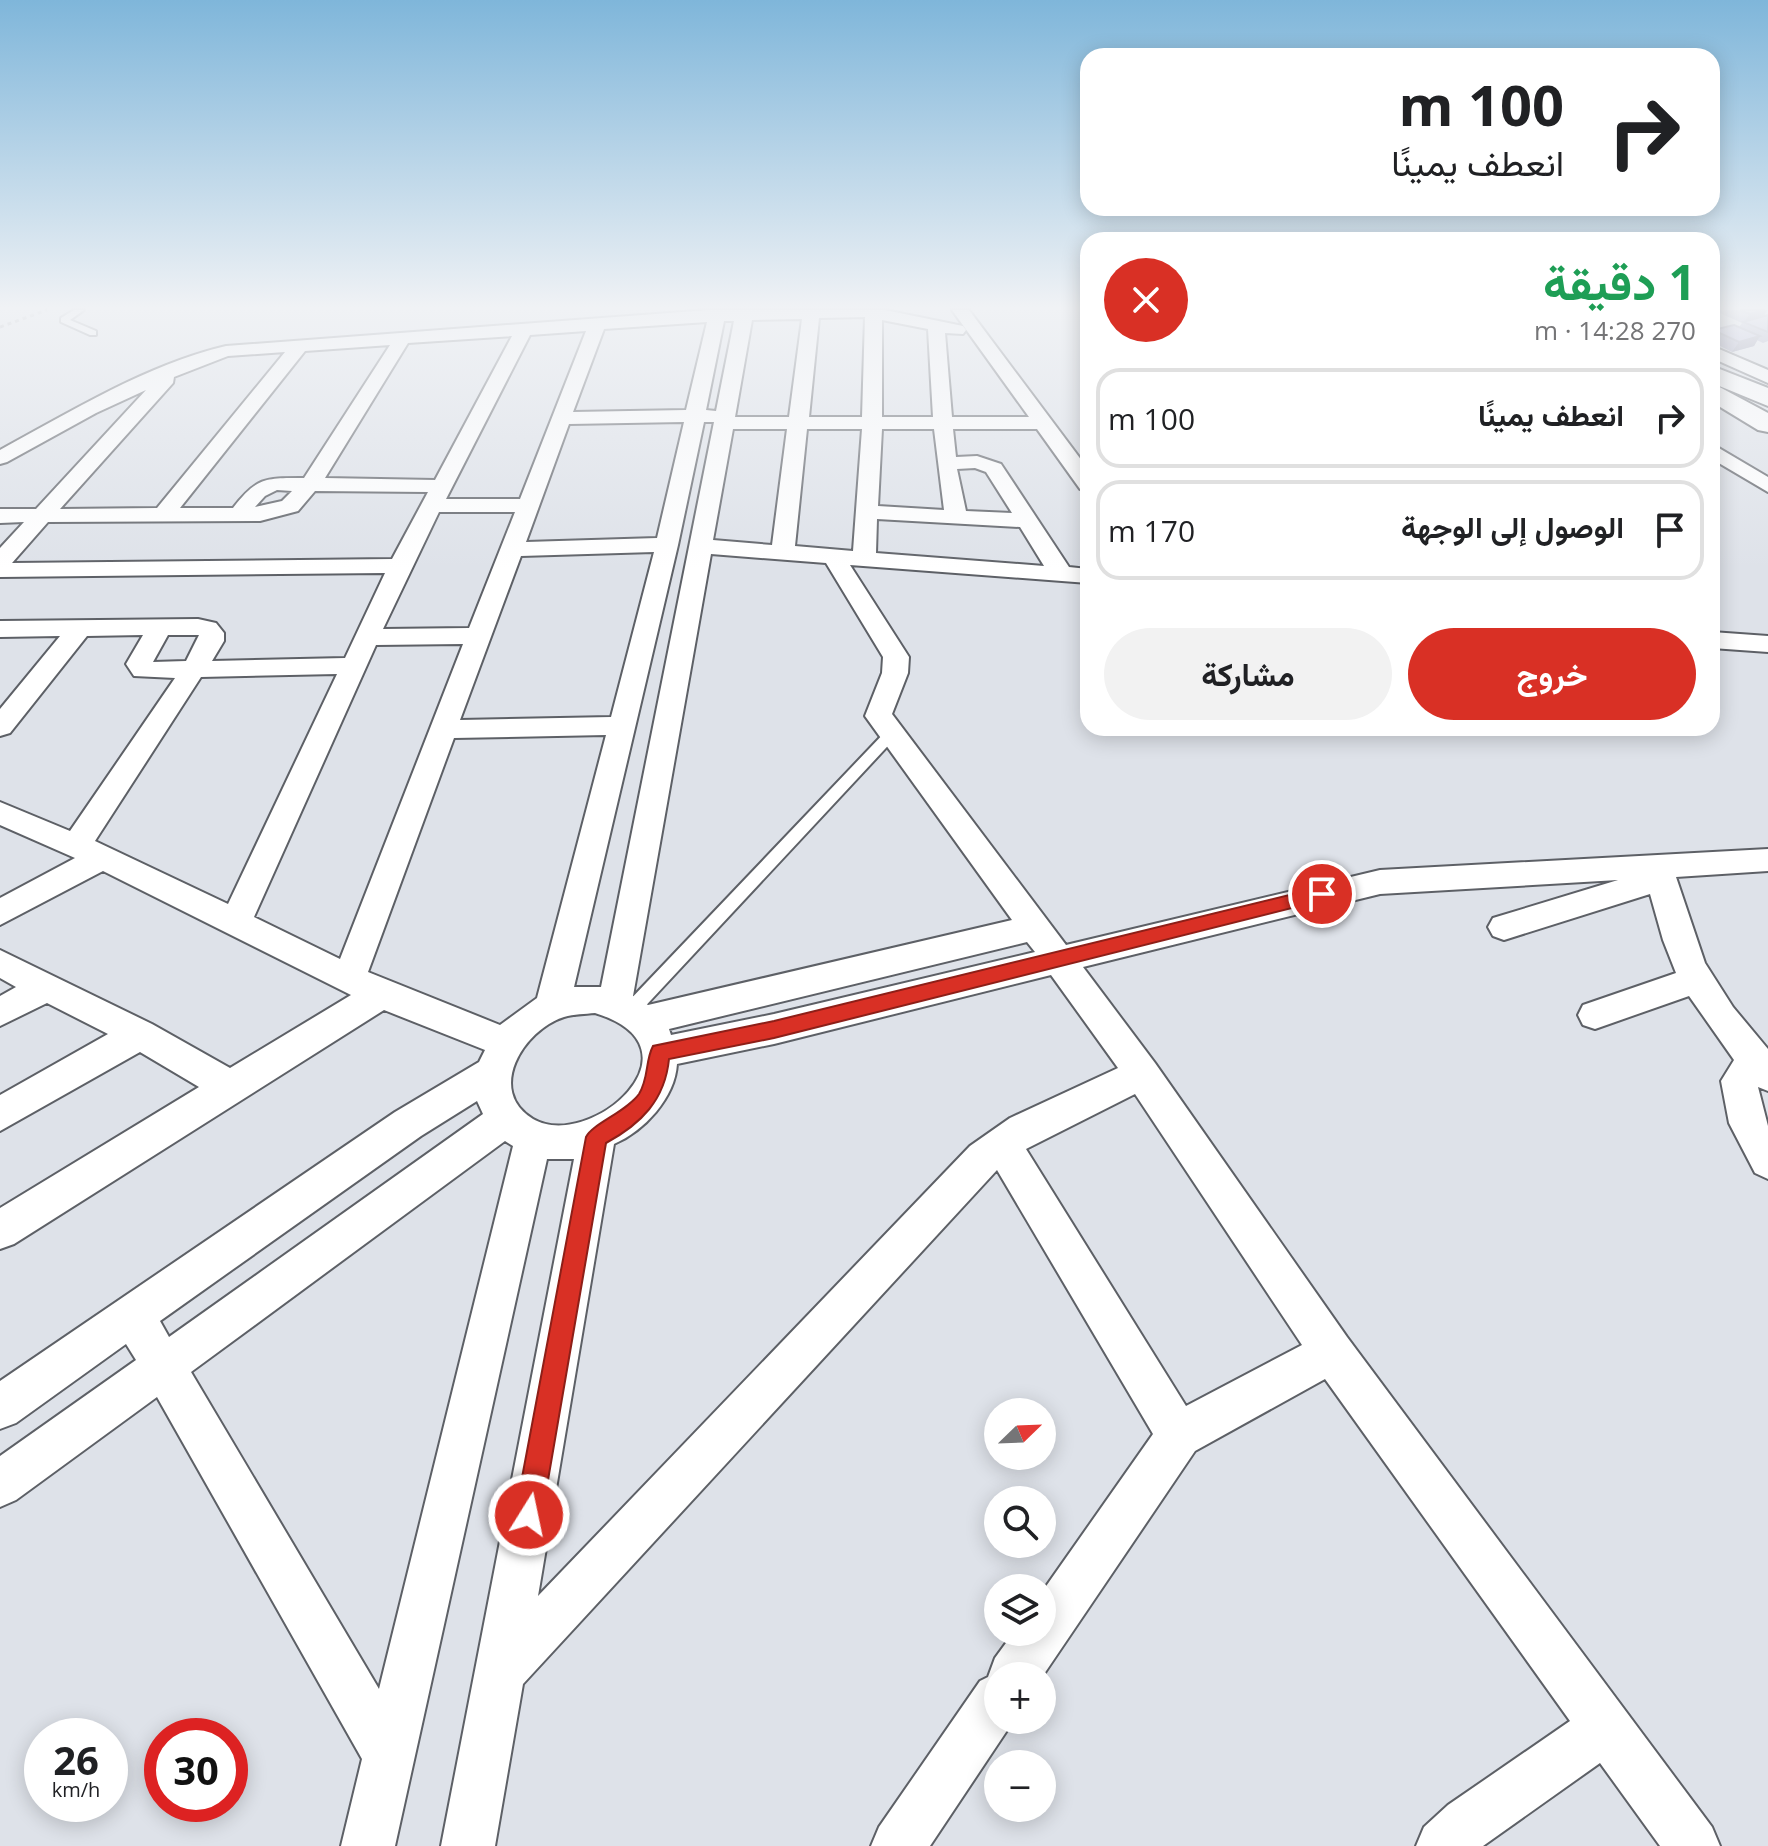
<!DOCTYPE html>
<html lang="ar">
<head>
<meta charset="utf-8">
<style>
  :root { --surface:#fff; --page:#f2f2f2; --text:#202124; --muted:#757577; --line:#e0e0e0; --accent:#d93025 }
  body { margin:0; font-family:"Open Sans",Vazirmatn,sans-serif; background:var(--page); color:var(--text); direction:rtl; height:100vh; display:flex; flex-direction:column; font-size:30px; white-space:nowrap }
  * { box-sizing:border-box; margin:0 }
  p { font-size:26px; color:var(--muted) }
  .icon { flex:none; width:44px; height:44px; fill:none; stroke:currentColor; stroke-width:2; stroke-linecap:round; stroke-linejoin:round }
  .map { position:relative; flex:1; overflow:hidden; direction:ltr }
  .details { position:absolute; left:1080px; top:232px; width:640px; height:504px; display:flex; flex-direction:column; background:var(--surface); border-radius:24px; box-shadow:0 4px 20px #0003; direction:rtl }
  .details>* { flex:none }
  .banner { position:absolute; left:1080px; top:48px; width:640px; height:168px; border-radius:24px; box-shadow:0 4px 20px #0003; direction:rtl; background:#fff; color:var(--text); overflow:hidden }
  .needle { width:52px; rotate:67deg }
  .controls { position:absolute; left:984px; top:1398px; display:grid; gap:16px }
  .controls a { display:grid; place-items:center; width:72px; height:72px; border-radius:50%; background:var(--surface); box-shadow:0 4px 20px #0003; font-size:40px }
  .speed { position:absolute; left:24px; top:1718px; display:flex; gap:16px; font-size:40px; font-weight:700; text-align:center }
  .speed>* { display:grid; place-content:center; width:104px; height:104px; border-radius:50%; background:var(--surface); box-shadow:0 4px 20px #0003; line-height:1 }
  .speed small { font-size:20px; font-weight:400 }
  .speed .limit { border:12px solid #d22; background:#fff; color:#111 }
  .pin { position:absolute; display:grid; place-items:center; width:68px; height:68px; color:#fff; margin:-34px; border:4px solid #fff; border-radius:50%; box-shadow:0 2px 8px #0007 }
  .me { position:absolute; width:88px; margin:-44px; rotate:10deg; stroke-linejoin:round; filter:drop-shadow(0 0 6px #0008) }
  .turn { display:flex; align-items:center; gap:28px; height:168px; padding:0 24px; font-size:36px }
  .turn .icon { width:104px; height:104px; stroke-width:2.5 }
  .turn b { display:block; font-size:56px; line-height:68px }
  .round { display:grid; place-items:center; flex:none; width:84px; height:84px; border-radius:42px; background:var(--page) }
  .summary { display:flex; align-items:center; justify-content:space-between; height:136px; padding:0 24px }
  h1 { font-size:48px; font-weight:700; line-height:60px; color:#1e9e55 }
  .action { display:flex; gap:16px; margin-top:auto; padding:16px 24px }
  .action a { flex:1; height:92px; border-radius:48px; background:var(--accent); color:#fff; font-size:32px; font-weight:700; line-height:92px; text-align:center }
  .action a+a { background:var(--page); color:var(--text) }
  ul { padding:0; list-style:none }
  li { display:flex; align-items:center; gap:24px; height:100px; margin:0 16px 12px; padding:0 8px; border:4px solid var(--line); border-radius:24px }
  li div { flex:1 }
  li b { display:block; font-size:30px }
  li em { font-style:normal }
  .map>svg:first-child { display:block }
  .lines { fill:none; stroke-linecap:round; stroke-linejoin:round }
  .lane-casing { stroke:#5d6066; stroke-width:4 }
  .street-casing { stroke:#5d6066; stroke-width:4 }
  .secondary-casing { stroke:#5d6066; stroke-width:4 }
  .highway-casing { stroke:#5d6066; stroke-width:4 }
  .path { stroke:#84878b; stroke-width:3; stroke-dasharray:4 4; stroke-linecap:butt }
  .lane { fill:#fff; fill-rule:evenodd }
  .street { fill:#fff; fill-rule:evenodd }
  .secondary { fill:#fff; fill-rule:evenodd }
  .highway { fill:#fff; fill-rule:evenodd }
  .wall { fill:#8e8eb2 }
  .shaded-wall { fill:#747491 }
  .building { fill:#a5a5cf; stroke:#747491; stroke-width:2 }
  .route { fill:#d93025; stroke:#8d1f18; stroke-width:2 }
</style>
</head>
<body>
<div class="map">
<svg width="1768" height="1846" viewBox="0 0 1768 1846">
  <rect width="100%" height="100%" fill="#dee2e9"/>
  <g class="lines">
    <defs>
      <path id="lane" d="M74,310h10l-14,10 26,11v4h-6l-29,-13v-4z
        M893,727l7,5 -2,3 -260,279 -6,2 -6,-2 -3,-5 3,-5 262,-275z"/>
      <path id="street" d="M709,310h176l78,16 3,4 -3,4 -18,-1 7,84h77l-77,-107h17l119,159v21l-8,-1 -43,-60h-84l3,28 21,-1 24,8 68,103 19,2v14l-238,-18 59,92 -1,16 -16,41 174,231 314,-75 388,-21v22l-92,6 29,86 28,44 35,42v42l-10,-4 10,39v53l-13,-6 -26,-50 -8,-42 13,-21 -45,-64 -94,33 -12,-4 -5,-10 5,-10 93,-32 -13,-33 -13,-46 -146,46 -11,-4 -5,-9 5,-9 125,-38 -238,14 -297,73 72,96 192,274 365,490 8,19h-60l-60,-83 -117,83h-67l8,-19 24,-22 122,-84 -245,-342 -130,72 -153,226 -44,-1v44h16l-84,126h-59l8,-19 101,-146 8,-4 7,-19 19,-26h28v-40l111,-158 -156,-264 -474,514 -28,162h-54l133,-687h-27l-152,687h-54l21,-87 -205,-362 -141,103 -16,7v-51l136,-96 -10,-16 -110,79 -16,6v-48l395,-269 84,-50 6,-12 -101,-40 -370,234 -14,5v-41l199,-121 -59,-35 -140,79v-36l108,-61 -61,-31 -47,23v-30l16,-9 -16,-9v-28l152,74 78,44 121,-73 -248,-124 -103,54v-27l75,-40 -75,-33v-23l70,29 105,-153 -41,-2 -8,-12 17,-29 -56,1 -77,97 -10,3v-27l60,-73 -60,1v-16l198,-2 18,4 8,10v8l-12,20 133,-3 40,-85 -385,4v-29l24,-26 -24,1v-14h36l110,-119 -50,23 -89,49 -7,2v-14c72,-39 146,-85 226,-104zM865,317l-3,100h-53l10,-99zM802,319l-13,98h-54l17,-97zM882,320l46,9 5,88h-51zM724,321h10l-18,90 -10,-1zM707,322l-21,88 -113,2 31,-83zM586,331l-66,168h-74l84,-164zM512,336l-77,144 -110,-2 83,-135zM390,345l-86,133c-39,0 -47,-1 -71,30h-53l125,-157zM285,352l-128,156 -97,1 113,-126 1,-6 54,-21zM684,422l-27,116 -131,4 43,-118zM704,422h10l-113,565h-27l104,-442zM733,429h54l-15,116 -59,-5zM807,429h55l-9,122 -58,-5zM882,429h52l10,81 -66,-4zM975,468l11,4 26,41 -46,-2 -9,-42zM277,490l15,1 -10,10 -27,6 10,-11zM315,491l113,1 -36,67 -380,4 36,-41 212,-1 38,-10zM439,512h76l-46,116 -86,1zM877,519l143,8 24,39 -168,-13zM654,552l-43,165 -151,3 61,-164zM711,554l115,9 57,94 -1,16 -17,43 147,204 -364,85 -15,-9zM168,635h31l-13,26 -33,1zM463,644l-123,315 -86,-42 122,-272zM337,674l-109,230 -133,-63 106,-164zM606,735l-69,263 -37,27 -132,-53 86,-234zM1027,942l8,10 -261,62 -103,21 -2,-6zM1051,975l67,93 -108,50 -40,28 -432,450 76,-452c30,-13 61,-46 63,-80l97,-20zM595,1013c114,35 -5,139 -62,106 -47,-28 -10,-89 31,-102 10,-3 21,-3 31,-4zM1135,1094l167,251 -116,61 -160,-257zM477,1101l6,13 -314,223 -9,-16 261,-185zM505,1141l8,5 -134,543 -188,-317z
        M1712,346l56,24v13l-56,-25z
        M1712,444l56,33v15l-56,-33z
        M1712,632l56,4v16l-56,-4z"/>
      <path id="secondary" d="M1712,366l56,22v18l-56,-23z"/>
      <path id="highway" d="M1712,383l56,30v19l-10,-2 -46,-28z"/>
    </defs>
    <use href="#lane" class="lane-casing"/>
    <use href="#street" class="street-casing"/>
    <use href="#secondary" class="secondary-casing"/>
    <use href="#highway" class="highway-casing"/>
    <path class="path" d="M0,327l47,-17"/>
    <use href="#lane" class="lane"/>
    <use href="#street" class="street"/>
    <use href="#secondary" class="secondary"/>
    <use href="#highway" class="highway"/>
  </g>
  <path class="wall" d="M1713,310h54l-3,6 4,-1v26l-5,2 -6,-3 -3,6 -22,6 -20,-10 1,-12 26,-3 3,-4z"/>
  <path class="shaded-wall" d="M1767,310l-5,9 -18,3 6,-8z
    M1760,336l-6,10 -22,6 7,-10z"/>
  <path class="building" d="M1740,310h25l-15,4z
    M1768,315v17l-25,-10z
    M1734,325l26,11 -21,6 -26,-12z"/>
  <linearGradient id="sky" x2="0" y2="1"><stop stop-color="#7fb6da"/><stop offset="0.54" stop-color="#f0f2f5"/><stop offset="1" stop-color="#f0f2f5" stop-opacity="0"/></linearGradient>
  <rect width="1768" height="569" fill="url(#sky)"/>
  <path class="route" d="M1322,887l6,2 3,5 -3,5 -554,139 -105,21c-4,41 -28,65 -63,84l-64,372 -4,9 -9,4 -10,-4 -4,-9 71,-378c6,-13 40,-25 53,-43 10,-16 6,-33 14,-48l121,-25z"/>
</svg>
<div class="controls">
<a><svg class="needle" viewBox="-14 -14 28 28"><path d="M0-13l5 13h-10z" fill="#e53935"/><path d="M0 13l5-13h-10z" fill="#757577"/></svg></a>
<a><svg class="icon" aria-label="search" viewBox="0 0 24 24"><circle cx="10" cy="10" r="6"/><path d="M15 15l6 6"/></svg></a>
<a><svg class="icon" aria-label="layers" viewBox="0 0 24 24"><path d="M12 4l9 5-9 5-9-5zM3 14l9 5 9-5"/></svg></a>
<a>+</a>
<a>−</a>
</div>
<div class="speed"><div>26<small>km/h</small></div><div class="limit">30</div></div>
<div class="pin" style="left:1322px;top:894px;background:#d93025"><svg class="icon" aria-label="arrive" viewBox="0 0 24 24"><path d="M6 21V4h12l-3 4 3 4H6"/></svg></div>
<svg class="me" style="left:529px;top:1515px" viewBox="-20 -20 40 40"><circle r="17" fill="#d93025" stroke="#fff" stroke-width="3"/><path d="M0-11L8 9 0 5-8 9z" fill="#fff"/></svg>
<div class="banner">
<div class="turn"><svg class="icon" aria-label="right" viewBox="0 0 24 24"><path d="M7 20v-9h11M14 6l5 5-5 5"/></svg><div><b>100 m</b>انعطف يمينًا</div></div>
</div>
<section class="details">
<div class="summary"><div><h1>1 دقيقة</h1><p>270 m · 14:28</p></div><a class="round" style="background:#d93025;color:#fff"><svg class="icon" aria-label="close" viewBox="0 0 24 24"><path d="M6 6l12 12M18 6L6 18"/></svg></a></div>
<ul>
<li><svg class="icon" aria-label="right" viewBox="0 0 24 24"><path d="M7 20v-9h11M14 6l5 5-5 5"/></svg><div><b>انعطف يمينًا</b></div><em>100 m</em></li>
<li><svg class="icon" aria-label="arrive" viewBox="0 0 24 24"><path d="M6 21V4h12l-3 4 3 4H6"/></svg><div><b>الوصول إلى الوجهة</b></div><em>170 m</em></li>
</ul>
<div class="action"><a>خروج</a><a>مشاركة</a></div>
</section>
</div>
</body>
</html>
